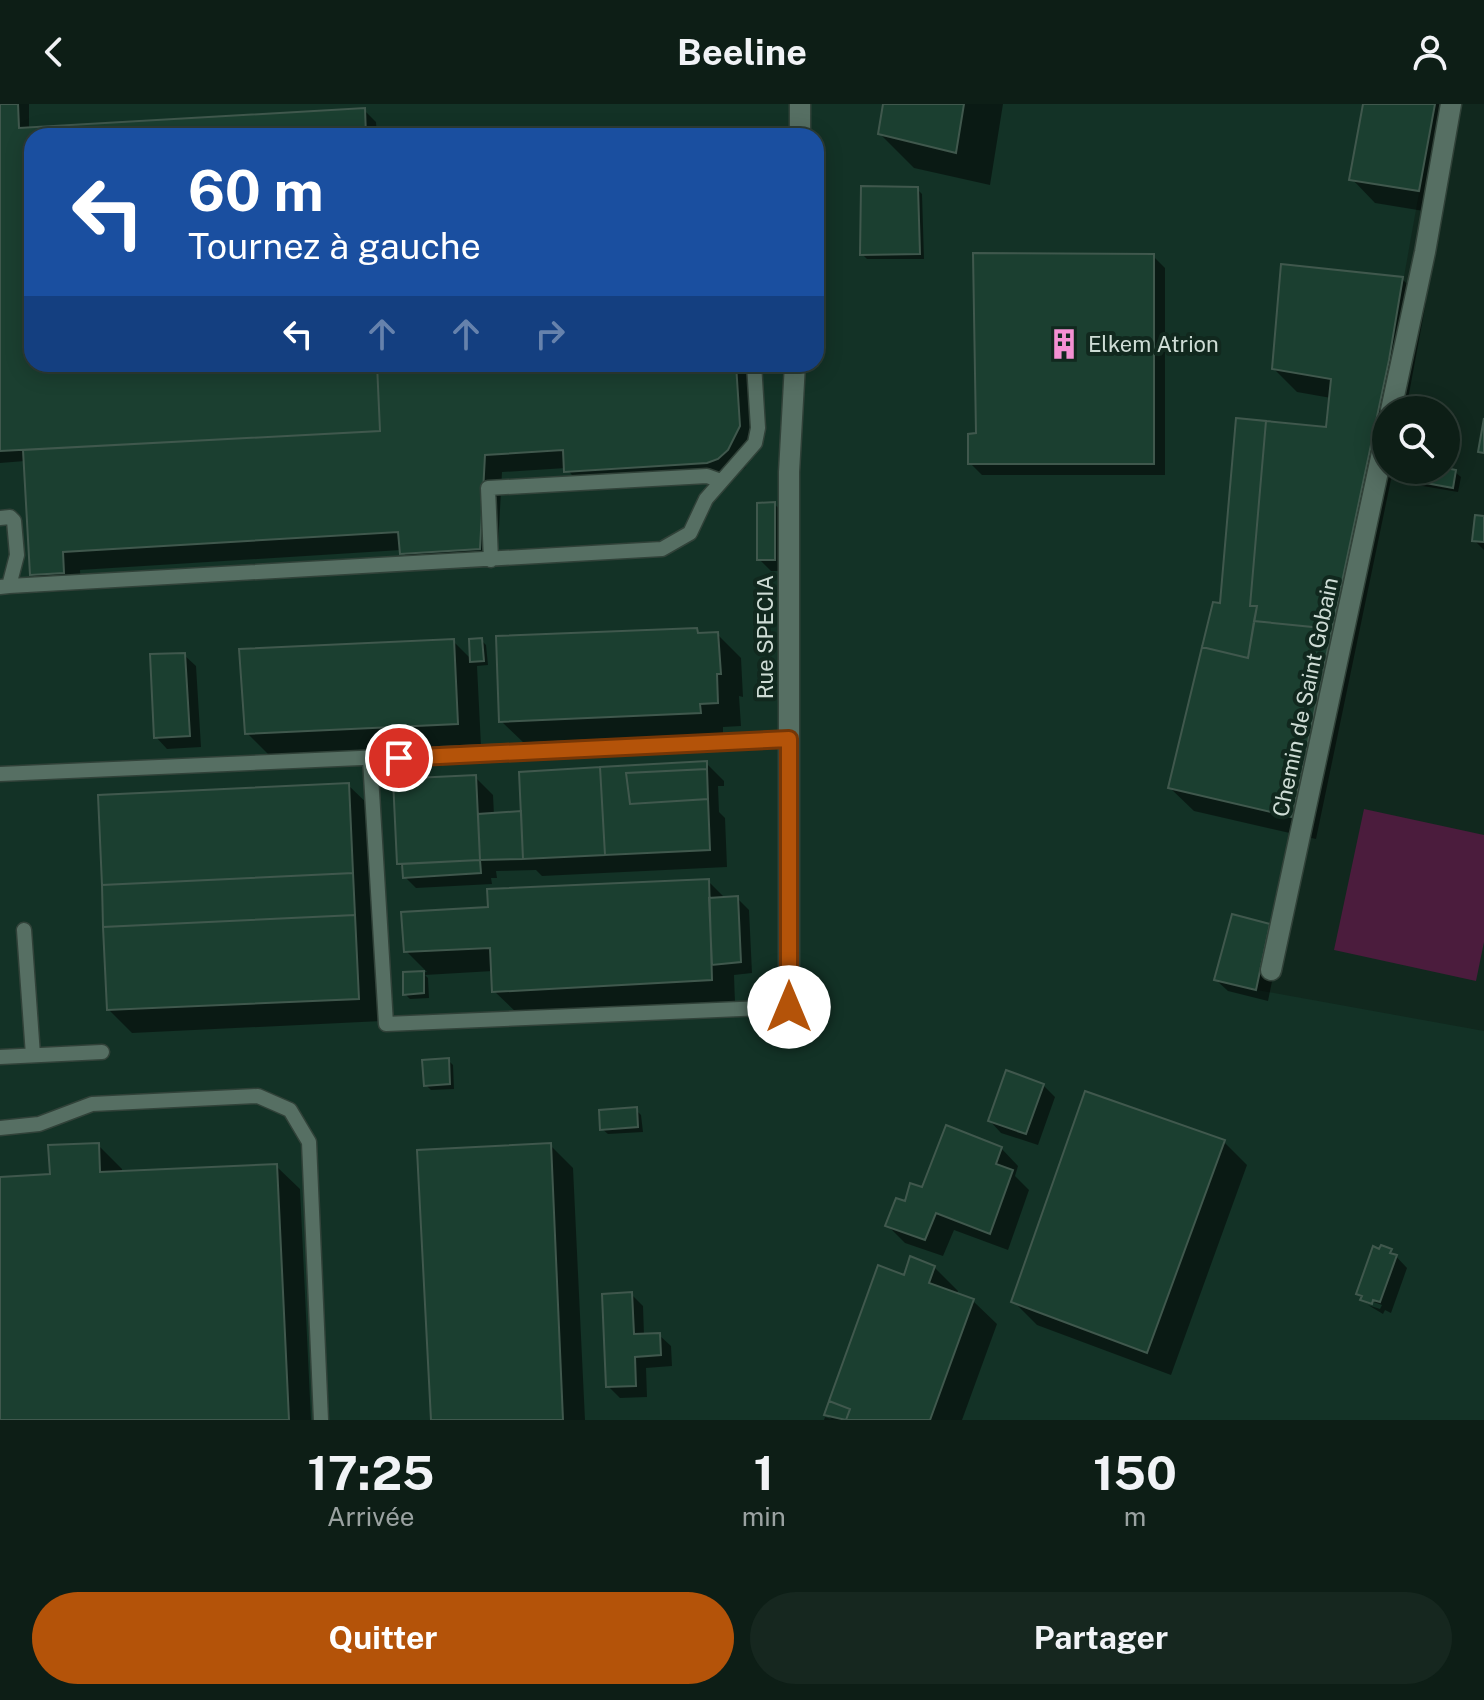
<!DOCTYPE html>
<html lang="fr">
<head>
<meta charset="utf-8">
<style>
  :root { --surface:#0d1e16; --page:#16271f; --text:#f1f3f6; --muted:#9aa2a1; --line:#2d3c35; --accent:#b45309 }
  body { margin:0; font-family:"Public Sans",sans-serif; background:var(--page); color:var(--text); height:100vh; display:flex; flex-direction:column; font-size:30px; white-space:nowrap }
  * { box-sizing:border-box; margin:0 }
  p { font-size:26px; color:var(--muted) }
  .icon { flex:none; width:44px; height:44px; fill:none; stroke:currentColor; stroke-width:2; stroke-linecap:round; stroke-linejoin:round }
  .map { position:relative; height:1316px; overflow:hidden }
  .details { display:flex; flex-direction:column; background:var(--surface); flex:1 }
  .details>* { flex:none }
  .top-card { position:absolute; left:24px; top:24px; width:800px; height:244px; border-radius:24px; box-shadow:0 4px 20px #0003,0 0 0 2px var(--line); background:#1a4fa0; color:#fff; overflow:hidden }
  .tools { position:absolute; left:1372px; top:292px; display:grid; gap:16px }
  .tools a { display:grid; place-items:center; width:88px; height:88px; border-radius:50%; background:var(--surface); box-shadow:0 4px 20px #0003,0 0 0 2px var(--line); font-size:40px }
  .pin { position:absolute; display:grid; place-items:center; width:68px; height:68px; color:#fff; margin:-34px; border:4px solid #fff; border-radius:50%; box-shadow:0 2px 8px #0007 }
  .me { position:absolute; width:88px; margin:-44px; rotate:0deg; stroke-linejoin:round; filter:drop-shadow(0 0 6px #0008) }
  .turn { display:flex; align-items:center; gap:28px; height:168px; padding:0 32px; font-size:36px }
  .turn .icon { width:104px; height:104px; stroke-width:2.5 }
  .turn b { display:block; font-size:56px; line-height:68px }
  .lanes { display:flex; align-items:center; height:76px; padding:0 32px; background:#0003; justify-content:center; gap:40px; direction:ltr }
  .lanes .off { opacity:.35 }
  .eta { display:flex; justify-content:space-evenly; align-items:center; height:136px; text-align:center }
  .eta b { font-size:48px; font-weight:700; line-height:56px }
  .cta { display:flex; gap:16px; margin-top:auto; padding:16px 32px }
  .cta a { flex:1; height:92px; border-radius:48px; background:var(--accent); color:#fff; font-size:32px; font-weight:700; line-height:92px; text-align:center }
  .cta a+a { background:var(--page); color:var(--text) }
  header { display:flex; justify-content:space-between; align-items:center; height:104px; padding:0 32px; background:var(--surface); font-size:36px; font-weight:700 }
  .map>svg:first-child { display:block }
  .built { fill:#133226; fill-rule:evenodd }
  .green { fill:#4b1c3d }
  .shadow { fill:#0007 }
  .building { fill:#1b3f30; stroke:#40584d; stroke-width:2 }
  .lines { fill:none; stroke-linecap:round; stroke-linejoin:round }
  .service-casing { stroke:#314239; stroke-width:17 }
  .minor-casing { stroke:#314239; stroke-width:23 }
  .service { stroke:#566f63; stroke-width:14 }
  .minor { stroke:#566f63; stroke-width:20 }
  .route-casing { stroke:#753606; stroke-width:20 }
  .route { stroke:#b45309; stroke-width:14 }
  .labels { text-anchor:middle; stroke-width:8; stroke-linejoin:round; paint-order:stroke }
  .poi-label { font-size:22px; fill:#cedcd5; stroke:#11281e; text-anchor:start }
  .street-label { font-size:22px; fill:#cedcd5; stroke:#11281e }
</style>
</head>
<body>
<header><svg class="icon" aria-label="back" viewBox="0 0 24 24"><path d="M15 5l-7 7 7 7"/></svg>Beeline<svg class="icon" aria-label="person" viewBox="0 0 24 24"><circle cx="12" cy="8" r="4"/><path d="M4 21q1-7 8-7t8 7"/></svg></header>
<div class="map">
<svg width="1484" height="1316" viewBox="0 0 1484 1316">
  <rect width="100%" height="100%" fill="#11281e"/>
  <path class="built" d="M0,0h1435l-46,256 -132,630 227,41v389h-1484zM32,32h784v228h-784z"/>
  <path class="green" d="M1364,705l120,26v107l-8,39 -142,-31z"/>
  <path class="shadow" d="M0,0h29v26l335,-20 12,12 1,14h-345v228h711l8,11 6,70 -12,23 -19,12 -142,9 -18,-21 -64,4 -5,94 -78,5 -18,-21 -321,20 1,20 -32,2 -18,-18 -6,-113 -25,2z
    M886,0h117l-13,81 -76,-17 -34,-34z
    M1365,0h97l-20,110 -67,-11 -23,-24z
    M917,85l5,5 2,65h-57l-5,-5z
    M1153,152l12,12v207h-183l-12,-12 8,-28z
    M1402,175l24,23 -20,108h-20v60h7l-77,369 -122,-28 -24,-23 52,-183 106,-176 3,-31 -34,-6 -23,-23z
    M1413,366l42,2 6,5 -3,15 -41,-7 -6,-6z
    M774,400l12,11v56h-15l-12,-12z
    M1484,414v32l-10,-10z
    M697,526l4,5 16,-1 24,24 2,39 -4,-1 2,30 -18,1v9l-198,8 -24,-23z
    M481,536l5,5 2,20 -11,1 4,80 -211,10 -23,-23 206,-92 19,19z
    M184,551l12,11 5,81 -34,2 -11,-12z
    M706,659l18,18v5h-6l1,26 6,6 2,49 -185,9 -6,-6 -40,1 1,7h-6l1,6 -76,4 -11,-11 -1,-8 -5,-5 76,-87 18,18 1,20 29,-2z
    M348,681l24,23 10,213 -250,12 -23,-23z
    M708,777l18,18 11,-1 12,12 3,63 -18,2 1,28 -217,11 -24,-23 -1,-20 -68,4 3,3 1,20 -19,1 -5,-5v-20l22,-2 -21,-21 84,-42z
    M1269,821l12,12 -13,64 -40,-10 -12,-11z
    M448,956l5,5 1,24 -23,1 -5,-5z
    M1043,981l12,12 -17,48 -37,-12 -11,-12z
    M636,1006l5,5 2,17 -35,2 -6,-5z
    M1224,1038l23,23 -76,210 -134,-50 -23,-23z
    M98,1041l24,24v4l154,-7 24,23 11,231h-311v-241l52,-3z
    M550,1041l23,23 12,252h-152z
    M1001,1044l17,18 -3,10 14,14 -21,60 -54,-20 -11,26 -38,-13 -17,-17 35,-37z
    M1391,1147l16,17 -16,45 -6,-3 -2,4 -15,-9 12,4 2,-4 -14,-5v4l-10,-11z
    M934,1163l24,24 -2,4 17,6 24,23 -35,96h-138l1,-3 6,2 -5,-5 79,-136z
    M631,1190l12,12 1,29h15l12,11 1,20 -26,2 1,29 -27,1 -12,-12z"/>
  <path class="building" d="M0,0h18l1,24 346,-20 1,28h-334v228h345l3,67 -380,20z
    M883,0h81l-8,49 -78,-19z
    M1363,0h72l-16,87 -70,-11z
    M861,82l57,1 2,67 -60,1z
    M973,149l181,1v210h-186v-30l8,-1z
    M1281,160l122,13 -14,83 -57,269 -78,-8 3,-15h-7l16,-185 60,6 5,-48 -59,-10z
    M377,260h359l4,62 -12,24 -10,9 -11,4 -143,9 -1,-22 -78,5 -5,94 -80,5 -2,-22 -335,20 1,21 -34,2 -7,-125 357,-19z
    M1236,314l30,3 -16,185h7l-9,52 -46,-11 11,-45 7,1z
    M1484,314v35l-6,-1z
    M1446,364l10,2 -3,18 -44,-8 2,-10h35z
    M775,398v58h-18v-57z
    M1475,411l9,1v26l-12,-1z
    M1254,517l78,8 -40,188 -124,-29 34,-141 46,11z
    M697,524l1,5 20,-1 3,42h-4l1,29 -18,1 1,9 -202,9 -3,-86z
    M482,534l2,23 -14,1 -1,-23z
    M454,535l4,85 -213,10 -6,-85z
    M185,549l5,83 -36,2 -4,-84z
    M707,657v8l-81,4 4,31 78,-5 2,51 -105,5 -5,-88z
    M600,663l5,88 -82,4 -4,-87z
    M707,665l1,30 -78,5 -4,-31z
    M476,671l4,85 -83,4 -4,-85z
    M349,679l4,90 -251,12 -4,-90z
    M521,707l2,48 -43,1 -2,-46z
    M480,756l1,13 -78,5 -1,-14z
    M353,769l2,42 -252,12 -1,-42z
    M709,775l3,101 -220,12 -2,-44 -86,4 -3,-40 87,-5 -1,-18z
    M738,792l3,66 -29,3 -3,-67z
    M1232,810l38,10 -14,66 -42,-10z
    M355,811l4,84 -252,11 -4,-83z
    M424,867v22l-21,2v-23z
    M449,954l1,26 -26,2 -2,-26z
    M1006,966l38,14 -18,50 -38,-13z
    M1085,987l140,49 -78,213 -136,-51z
    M637,1003l1,20 -38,3 -1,-20z
    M946,1021l56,22 -6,17 17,6 -23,64 -54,-21 -11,27 -40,-14 11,-28 9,3 5,-18 12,4z
    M99,1039l1,29 177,-8 12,256h-289v-243l50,-3 -2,-29z
    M551,1039l12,277h-132l-14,-270z
    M1381,1141l11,4 -2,4 7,2 -17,47 -7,-2 -1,4 -12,-4 2,-4 -6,-2 17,-48 6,3z
    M910,1152l25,10 -6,17 45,16 -44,121h-84l4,-11 -21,-8 49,-136 26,10z
    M632,1188l2,42 26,-1 1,22 -26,2 1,29 -30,1 -4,-93z
    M829,1297l21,8 -4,11 -22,-5z"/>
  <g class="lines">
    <defs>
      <path id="service" d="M0,414l10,-1 4,4 3,34 -8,31 -9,1
        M491,456l-3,-72 219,-12 14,5
        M9,482l653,-37 28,-16 16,-34 49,-56 3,-15 -4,-64
        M370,655l16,265 403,-17
        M0,670l789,-35
        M24,826l9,125
        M0,953l102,-5
        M0,1024l39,-4 53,-20 166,-8 32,14 19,32 12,278"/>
      <path id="minor" d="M800,32v-32
        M1391,306l34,-158 26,-148
        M1271,866l115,-536
        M789,903v-535l6,-108"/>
    </defs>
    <use href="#service" class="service-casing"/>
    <use href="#minor" class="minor-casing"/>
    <use href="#service" class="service"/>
    <use href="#minor" class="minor"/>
  </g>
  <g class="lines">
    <defs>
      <path id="route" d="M399,654l390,-19v268"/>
    </defs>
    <use href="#route" class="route-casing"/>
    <use href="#route" class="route"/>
  </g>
  <defs>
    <symbol id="building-bare" viewBox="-9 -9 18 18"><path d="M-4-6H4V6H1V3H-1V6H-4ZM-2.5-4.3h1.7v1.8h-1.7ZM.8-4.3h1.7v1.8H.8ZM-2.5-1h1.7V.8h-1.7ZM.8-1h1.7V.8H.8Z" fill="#f491d3" stroke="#11281e" stroke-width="2.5" paint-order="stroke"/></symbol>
  </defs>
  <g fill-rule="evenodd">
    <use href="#building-bare" x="1042" y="218" width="44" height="44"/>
  </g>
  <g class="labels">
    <g class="poi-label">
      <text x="1088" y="248">Elkem Atrion</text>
    </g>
    <g class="street-label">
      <text transform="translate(765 533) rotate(-90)" y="8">Rue SPECIA</text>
      <text transform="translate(1305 593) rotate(-78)" y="8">Chemin de Saint Gobain</text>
    </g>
  </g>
</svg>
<div class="tools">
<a><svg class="icon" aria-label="search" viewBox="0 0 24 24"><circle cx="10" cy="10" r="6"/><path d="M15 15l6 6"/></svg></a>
</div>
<div class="pin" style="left:399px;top:654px;background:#d93025"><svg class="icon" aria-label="arrive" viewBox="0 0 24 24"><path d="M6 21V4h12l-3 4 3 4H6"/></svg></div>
<svg class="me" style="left:789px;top:903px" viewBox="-20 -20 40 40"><circle r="19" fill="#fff"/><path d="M0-13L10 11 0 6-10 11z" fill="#b45309"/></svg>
<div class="top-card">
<div class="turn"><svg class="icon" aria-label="left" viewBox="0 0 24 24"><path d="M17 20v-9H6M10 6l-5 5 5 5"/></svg><div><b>60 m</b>Tournez à gauche</div></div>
<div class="lanes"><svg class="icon" aria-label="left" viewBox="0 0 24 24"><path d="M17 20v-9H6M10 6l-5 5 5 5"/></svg><svg class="icon off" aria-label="ahead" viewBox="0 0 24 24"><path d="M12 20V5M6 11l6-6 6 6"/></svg><svg class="icon off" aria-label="ahead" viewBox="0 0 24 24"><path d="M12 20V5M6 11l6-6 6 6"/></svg><svg class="icon off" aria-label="right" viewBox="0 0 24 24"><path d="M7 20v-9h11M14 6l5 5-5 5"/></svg></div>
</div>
</div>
<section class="details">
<div class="eta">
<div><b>17:25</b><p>Arrivée</p></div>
<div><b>1</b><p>min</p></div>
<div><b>150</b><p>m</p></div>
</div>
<div class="cta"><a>Quitter</a><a>Partager</a></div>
</section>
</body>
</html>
